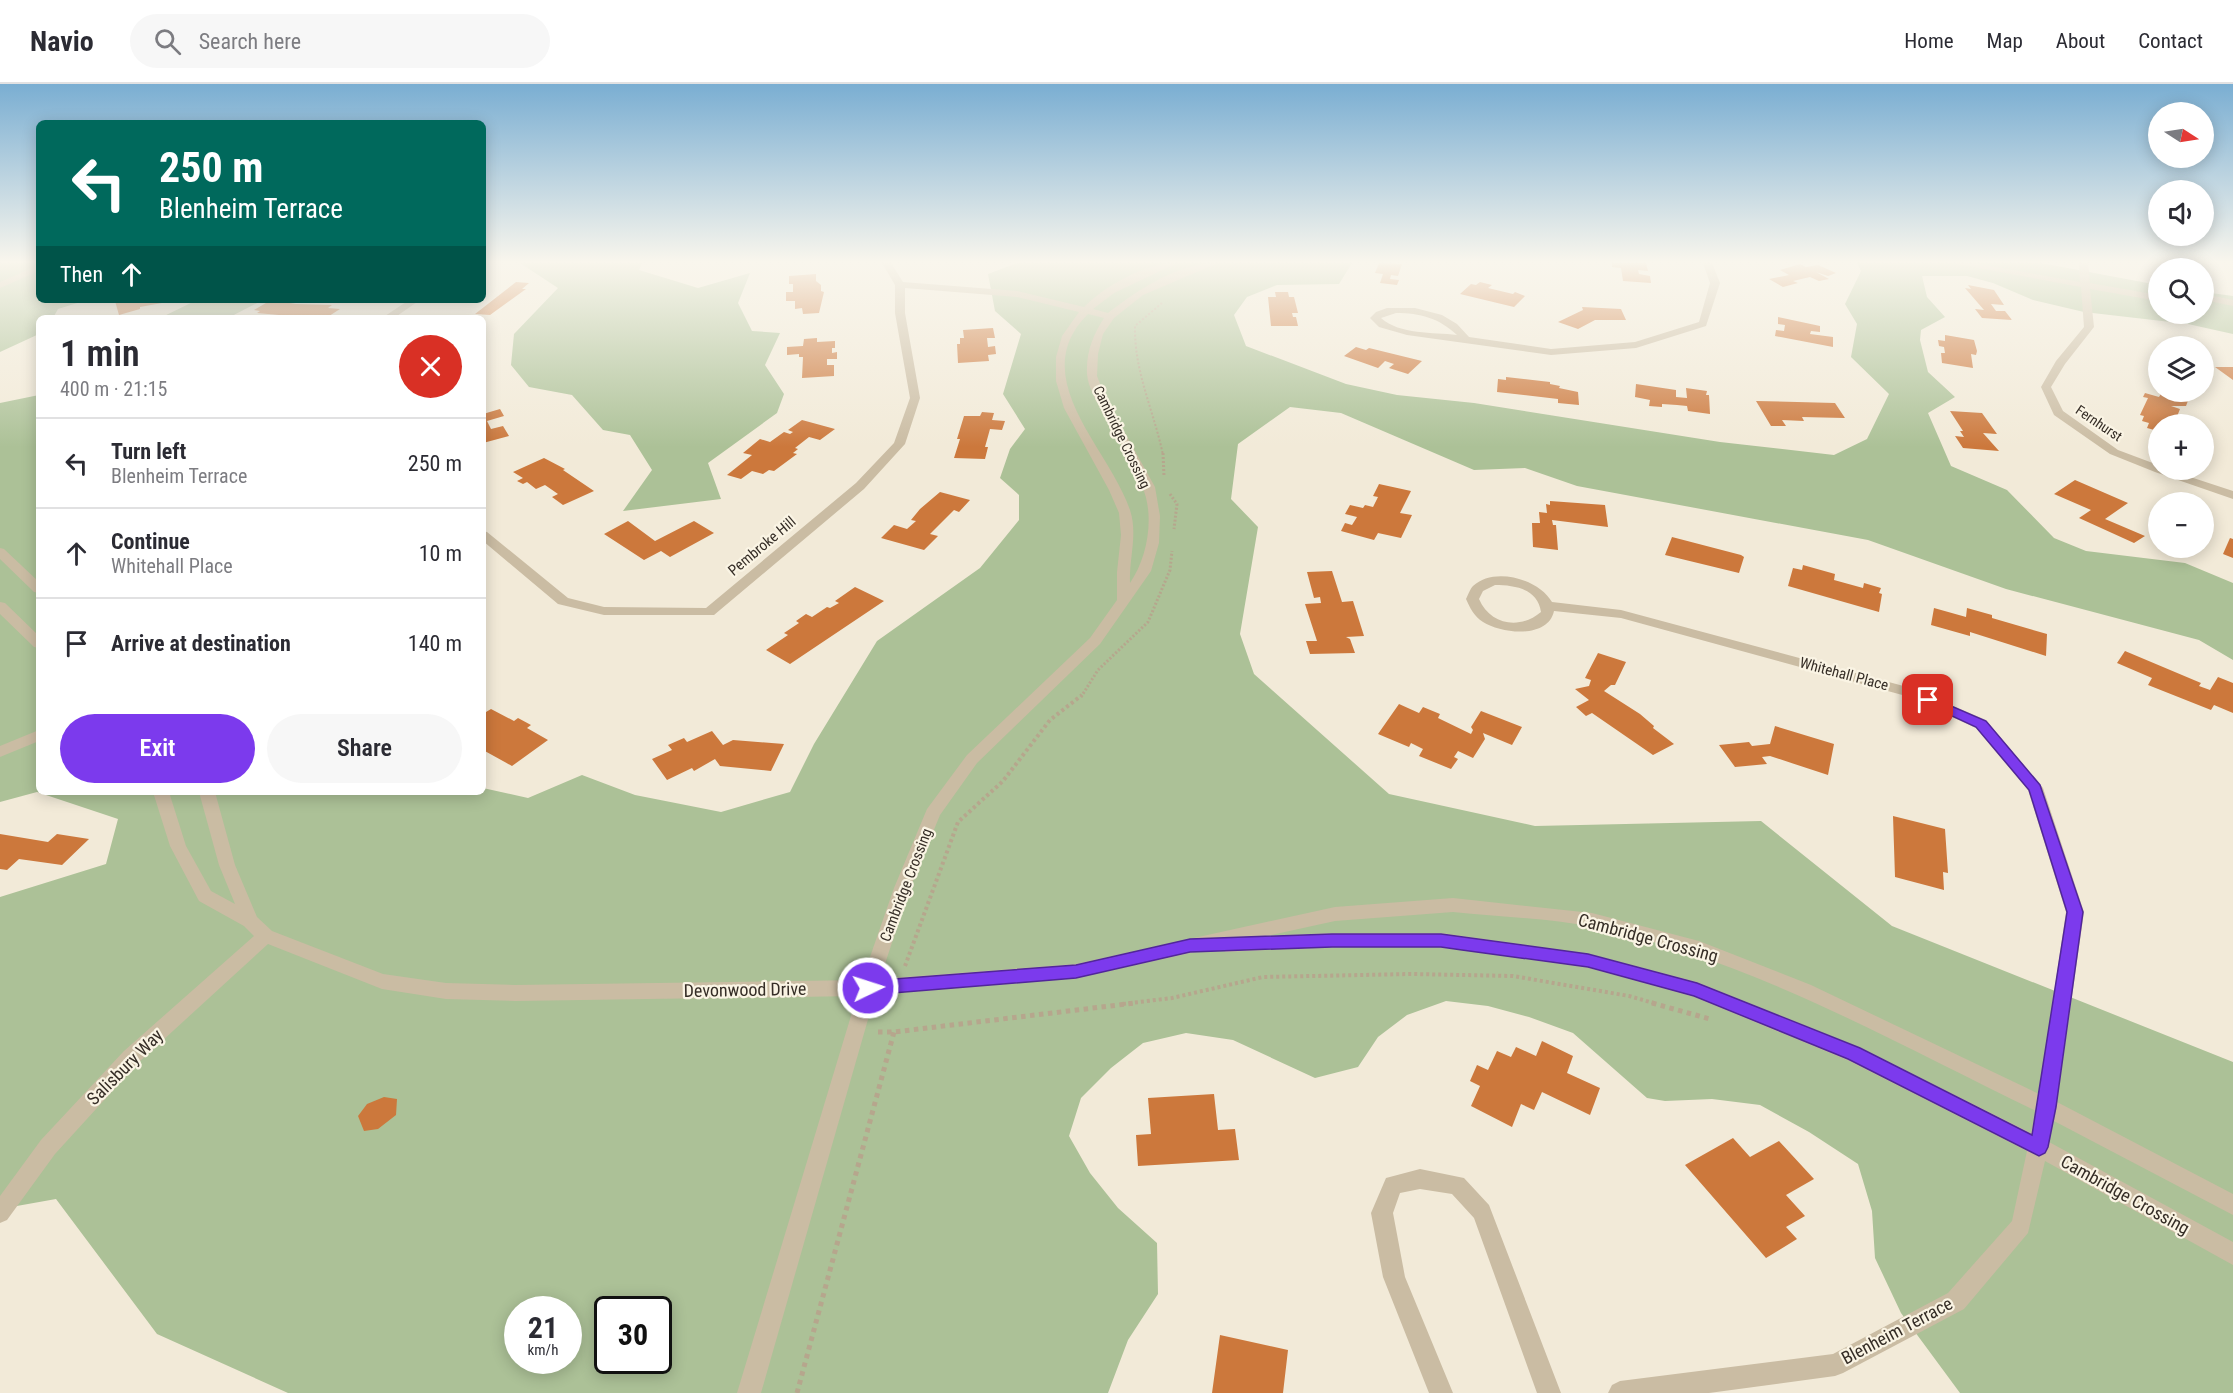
<!DOCTYPE html>
<html lang="en">
<head>
<meta charset="utf-8">
<style>
  :root { --surface:#fff; --page:#f7f7f7; --text:#2b2b33; --muted:#7c7c81; --line:#e1e1e2; --accent:#7c3aed }
  body { margin:0; font-family:"Roboto Condensed",sans-serif; background:var(--page); color:var(--text); height:100vh; display:flex; flex-direction:column; font-size:22px; white-space:nowrap }
  * { box-sizing:border-box; margin:0 }
  p { font-size:20px; color:var(--muted) }
  .icon { flex:none; width:33px; height:33px; fill:none; stroke:currentColor; stroke-width:2; stroke-linecap:round; stroke-linejoin:round }
  .map { position:relative; flex:1; overflow:hidden }
  .side { position:absolute; left:36px; top:231px; width:450px; height:480px; display:flex; flex-direction:column; background:var(--surface); border-radius:9px; box-shadow:0 3px 15px #0003 }
  .side>* { flex:none }
  .guide { position:absolute; left:36px; top:36px; width:450px; height:183px; border-radius:9px; box-shadow:0 3px 15px #0003; background:#00695c; color:#fff; overflow:hidden }
  .needle { width:39px; rotate:102deg }
  .controls { position:absolute; left:2148px; top:18px; display:grid; gap:12px }
  .controls a { display:grid; place-items:center; width:66px; height:66px; border-radius:50%; background:var(--surface); box-shadow:0 3px 15px #0003; font-size:30px }
  .speed { position:absolute; left:504px; top:1212px; display:flex; gap:12px; font-size:30px; font-weight:700; text-align:center }
  .speed>* { display:grid; place-content:center; width:78px; height:78px; border-radius:50%; background:var(--surface); box-shadow:0 3px 15px #0003; line-height:1 }
  .speed small { font-size:15px; font-weight:400 }
  .speed .limit { border:3px solid #111; border-radius:9px; background:#fff; color:#111 }
  .pin { position:absolute; display:grid; place-items:center; width:51px; height:51px; color:#fff; margin:-26px; border-radius:12px; box-shadow:0 3px 9px #0006 }
  .me { position:absolute; width:66px; margin:-33px; rotate:86deg; stroke-linejoin:round; filter:drop-shadow(0 0 4px #0008) }
  .turn { display:flex; align-items:center; gap:21px; height:126px; padding:0 24px; font-size:27px }
  .turn .icon { width:78px; height:78px; stroke-width:2.5 }
  .turn b { display:block; font-size:42px; line-height:51px }
  .then { display:flex; align-items:center; height:57px; padding:0 24px; background:#0003; gap:12px; font-size:22px }
  .round { display:grid; place-items:center; flex:none; width:63px; height:63px; border-radius:32px; background:var(--page) }
  .summary { display:flex; align-items:center; justify-content:space-between; height:102px; padding:0 24px }
  h1 { font-size:36px; font-weight:600; line-height:45px }
  .cta { display:flex; gap:12px; margin-top:auto; padding:12px 24px }
  .cta a { flex:1; height:69px; border-radius:36px; background:var(--accent); color:#fff; font-size:24px; font-weight:600; line-height:69px; text-align:center }
  .cta a+a { background:var(--page); color:var(--text) }
  ul { padding:0; list-style:none }
  li { display:flex; align-items:center; gap:18px; height:90px; padding:0 24px; border-top:2px solid var(--line) }
  li div { flex:1 }
  li b { display:block; font-size:22px }
  li em { font-style:normal }
  header { display:flex; align-items:center; gap:36px; box-sizing:border-box; height:84px; padding:0 30px; background:var(--surface); border-bottom:2px solid var(--line) }
  header strong { font-size:28px }
  nav { display:flex; gap:33px; margin-inline-start:auto; font-size:21px }
  .search { width:420px; height:54px; background:var(--page); display:flex; align-items:center; gap:15px; box-sizing:border-box; padding:0 21px; border-radius:33px; color:var(--muted); font-size:22px }
  .map>svg:first-child { display:block }
  .green { fill:#acc197; fill-rule:evenodd }
  .building { fill:#cc783c }
  .lines { fill:none; stroke-linecap:round; stroke-linejoin:round }
  .path-far3 { stroke:#b6a68d; stroke-width:2; stroke-dasharray:2 2; stroke-linecap:butt }
  .path-far2 { stroke:#b6a68d; stroke-width:3; stroke-dasharray:2 2; stroke-linecap:butt }
  .path-far1 { stroke:#b6a68d; stroke-width:4; stroke-dasharray:3 3; stroke-linecap:butt }
  .path { stroke:#b6a68d; stroke-width:5; stroke-dasharray:4.5 4.5; stroke-linecap:butt }
  .street { fill:#cabca3; fill-rule:evenodd }
  .route { fill:#7c3aed; stroke:#51269a; stroke-width:1.5 }
  .labels { text-anchor:middle; stroke-width:4.5; stroke-linejoin:round; paint-order:stroke }
  .far-street-label { font-size:14px; fill:#352d26; stroke:#faf4e4 }
  .street-label { font-size:15px; fill:#352d26; stroke:#faf4e4 }
  .near-street-label { font-size:18px; fill:#352d26; stroke:#faf4e4 }
</style>
</head>
<body>
<header>
<strong>Navio</strong>
<div class="search"><svg class="icon" aria-label="search" viewBox="0 0 24 24"><circle cx="10" cy="10" r="6"/><path d="M15 15l6 6"/></svg>Search here</div>
<nav><a>Home</a><a>Map</a><a>About</a><a>Contact</a></nav>
</header>
<div class="map">
<svg width="2233" height="1309" viewBox="0 0 2233 1309">
  <rect width="100%" height="100%" fill="#f2ead8"/>
  <path class="green" d="M0,179h39v37h48l-29,9 -5,9h-14v16l-39,18z
    M520,179h122l-3,7 59,18 52,-15 -12,30 14,28 28,2 -15,32 19,29 -7,19 -69,50 13,36 -98,12 29,-41 -22,-35 -27,-5 -31,-35 -43,-8 -18,-22 3,-31 44,-46z
    M1017,179h335l-13,21 -62,1 -30,12 -13,18 12,31 100,38 51,11 77,8 246,39 114,13 33,-16 22,-45 -38,-37 6,-33 -12,-20 16,-33 -4,-8h184l117,22v29h46v-22l29,4v38l-45,-10 -104,-12 -51,-12 -40,-17 -26,-7h-45l5,21 18,20 -24,13 -1,10 8,32 27,25 -27,16 23,53 56,24 47,48 32,13 99,12 48,20v77l-34,-20 -193,-51 -138,-49 -291,-54 -52,-18 -51,2 -133,-57 -51,-6 -52,37 -7,55 27,28 -18,107 14,40 135,120 146,32 226,-5 131,105 341,136v331h-273l-59,-80 -26,-55 -3,-47 -14,-47 -49,-32 -49,-27 -48,-6 -47,2 -18,-3 -74,-65 -44,-16 -41,-11 -42,-5 -39,14 -29,22 -20,30 -43,11 -82,-38 -47,-7 -43,10 -32,25 -30,30 -12,38 21,37 28,35 39,35 1,51 -30,46 -20,53h-820l-131,-59 -101,-135 -56,10v-312l106,-33 12,-45 -81,-27 -37,10v-399l39,-8v397h444v-4l45,10 54,-23 53,20 86,17 69,-20 24,-48 63,-103 103,-73 39,-48v-25l-19,-17 10,-29 15,-20 -22,-35 18,-60 -26,-23 -7,-37zM518,1226h50v50h-50zM608,1226h50v50h-50z
    M197,216h66l-35,18h-68z"/>
  <path class="building" d="M1379,179l23,1 -4,12 -7,-1 -1,4 9,1 -2,5 -17,-2 3,-9 -8,-1z
    M1612,179h34l2,8 -10,-1 1,4 11,2 1,7 -28,-2 -2,-13 -9,-1z
    M2178,179h12l9,5h-21l-4,-4z
    M1800,180l6,3 12,-2 18,8 -8,3 -12,-4 13,7 -10,2 -9,-4 -17,4 5,2 -15,4 -14,-8 20,-4 -9,-5z
    M816,190v7l5,4v6l3,1 -5,21 -16,1 -1,-6 -7,1v-8h-9v-9h7v-8h-4v-8z
    M516,198l13,1 -7,6h4l-36,26 -15,-1z
    M1480,198l12,3 -4,3 25,6 2,-2 10,4 -11,11 -54,-13 11,-10 5,1z
    M1968,201l26,5 10,15 -13,-1 5,7h9l7,9 -30,-2 -7,-9 9,1 -19,-22 6,1z
    M1275,208h13l1,5h5l4,16h-6l1,4h3l2,9h-27l-3,-29h8z
    M121,216h52v1l-33,6v2l-21,6 -4,-14z
    M271,216l25,4 36,1 -4,3 12,1 -14,9h-40l4,-2 -33,-3 3,-2 -6,-1z
    M1582,223l39,2 5,11h-31l-17,9 -20,-7 25,-12z
    M1778,233l42,9v6l-9,-1 -1,3 23,3v10l-58,-11 1,-6 8,1 1,-6 -7,-1z
    M993,244l2,10h-8l1,9 7,-1 1,8 -8,1 1,6 -31,2 -1,-19h3v-6h4l-1,-8z
    M1945,251l29,5 3,11 -1,4 -5,-1 2,14 -31,-5 -1,-10h4l-1,-6 -5,-1 -1,-6 7,1z
    M817,254v4l18,-1v7h-3v5l5,-1v7h-10v6h7v11l-32,2 1,-21h-4v-3l-12,1v-8l16,-1 1,-7z
    M1356,263l10,3 3,-2 53,13 -14,13 -19,-6 5,-4 -9,-3 -7,7 -34,-12z
    M2215,283h18v13z
    M1506,293l44,5v2l10,2 -1,2 19,4 1,13 -21,-2v-4l-61,-7 1,-13 8,1z
    M1636,300l40,6v7l11,1 -1,-10 21,3 -1,4h3l1,19 -22,-3 -1,-5 -10,-1 -15,-1v3l-13,-1 1,-6 -15,-3z
    M2162,308l27,6 -3,8h-15l9,3 -6,15h-16v7l-11,-3 2,-5 -7,-2 2,-5 -4,-1 8,-17 -5,-1 2,-4 14,4z
    M1756,317l79,2 10,15 -43,-1 2,4 -22,-1 4,6h-15z
    M500,325l4,7 -17,5 4,8 12,-3 6,10 -26,7v-29z
    M1950,327l32,2 15,21 -14,-1 16,18 -36,-3 -8,-12 9,1 -4,-6h3z
    M982,328l12,1 -2,7 13,1 -3,9 -12,-1 -5,18h3l-3,12 -31,-1 6,-19h-3l7,-23h16z
    M802,336l33,9 -15,11 -11,-3 -14,11 3,1 -5,4 4,1 -23,17 -5,-1 -6,4 -11,-3 -11,8 -14,-4 25,-20 -9,-2 17,-14 10,3 14,-10 6,2 3,-2 -5,-2z
    M544,374l21,11 -2,1 31,21 -31,14 -11,-8 6,-3 -13,-9 -9,4 -9,-7 -4,2 -6,-3 6,-3 -10,-6z
    M2075,396l53,23 -23,16 40,17 -11,7 -55,-25 12,-8 -37,-16z
    M1379,400l32,7 -11,22 12,2 -11,23 -23,-5 -4,7 -33,-9 4,-8 7,2 5,-8 -12,-3 5,-9 13,3 2,-3 8,2 5,-10 -5,-1z
    M940,408l30,8 -11,12 -5,-2 -24,24 8,2 -14,14 -43,-12 13,-13 13,4 9,-8 -5,-1 9,-11z
    M1550,417l55,4 3,22 -56,-7 1,5h3l2,25 -25,-3 -1,-24h8l-1,-11 8,1 -1,-9 4,1z
    M628,437l27,20 39,-20 20,12 -44,24 -9,-6 -17,9 -40,-26z
    M1672,453l69,18 3,2 -5,16 -74,-18z
    M2230,454l3,1v19l-10,-4z
    M1803,481l32,9 -1,6 29,8 1,-5 17,5 -2,5 3,1 -3,18 -91,-26 5,-18 9,2z
    M1332,487l10,31 11,-1 11,35 -18,1 4,2 5,14 -45,1 -4,-13h11l-12,-37 16,-1 -1,-6 -6,1 -7,-26z
    M855,503l29,14 -94,63 -24,-14 22,-15 -4,-2 15,-10 -3,-2 10,-7 6,3 15,-10 3,1 9,-5 -4,-2z
    M1934,524l32,9 1,-9 25,7v3l55,16 -1,22 -76,-24v4l-39,-11z
    M2125,567l76,32 -2,3 11,4 8,-13 15,6v30l-19,-8 -3,5 -63,-25 4,-7 -35,-15z
    M1598,569l28,9 -11,23h-4l-7,6 36,23 14,12 -1,2 21,16 -21,11 -61,-42 -6,3 -10,-9 13,-7 -14,-11 14,-3 2,-6 -6,-2z
    M1399,620l20,9 4,-6 17,7 -2,4 33,16 2,-4 -2,-3 10,-16 41,16 -10,18 -29,-12 2,6 -12,19 -15,-7 -4,6 4,2 -7,10 -32,-13 4,-7 -12,-6 -2,4 -31,-13z
    M491,625l23,12 4,-3 13,7 -4,3 21,12 -36,26 -29,-16 2,-6 -2,-1v-32l3,1z
    M1775,642l59,18 -6,31 -58,-19 -8,1 5,7 -32,3 -16,-22 30,-3 3,4 18,-2z
    M712,647l11,14 10,-5 51,4 -13,27 -51,-5 -5,-7 -21,12 -2,-3 -25,12 -15,-21 20,-9 -4,-5 16,-7 3,4z
    M1893,732l52,13 3,44 -5,-1 1,18 -49,-13z
    M0,750l48,8 9,-8 32,5 -27,26 -43,-6 -12,11 -7,-1z
    M1542,957l31,15 -6,17 33,15 -10,27 -48,-23 -8,18 -13,-6 -9,23 -41,-21 9,-20 -10,-5 7,-16 11,5 9,-19 14,6 5,-10 20,9z
    M1214,1010l4,36 17,-1 4,31 -101,6 -2,-31 15,-1 -3,-36z
    M384,1013l13,2 -1,16 -18,14 -14,2 -6,-15 9,-12z
    M1733,1054l17,19 29,-16 35,38 -28,16 19,21 -19,11 11,12 -31,19 -81,-93z
    M1220,1251l68,15 -5,43h-71z"/>
  <g class="lines">
    <path class="path-far3" d="M1230,182l9,-3
      M1162,219l-27,23c-1,46 19,85 28,129"/>
    <path class="path-far2" d="M1163,369l1,23
      M1170,410l7,10 -3,25
      M1081,613l17,-27 50,-48 22,-52 2,-19"/>
    <path class="path-far1" d="M905,882l53,-144 45,-41 47,-61 32,-25
      M1123,920l49,-6 91,-21 148,-3 102,2 116,20 28,8"/>
    <path class="path" d="M1652,919l58,16
      M878,948h16l241,-29
      M797,1309l97,-361"/>
    <path class="street" d="M882,179h9l12,19 114,9 67,16c22,-22 62,-44 93,-44l-63,30 -21,16 15,4c31,-24 70,-50 110,-50l-75,32 -29,23 -11,16 -5,20 -1,22 9,23 49,88 5,29 -1,27 -8,28 -51,73 -123,119 -37,52 -30,73 -30,91 196,-15 259,-57 118,-9 139,15 107,28 112,44 228,109 27,-182 -38,-122 -52,-62 -70,-32 -285,-78 -67,-7c-6,28 -52,23 -71,11 -9,-6 -13,-14 -17,-23 2,-4 4,-10 7,-13 21,-20 66,-7 79,16l69,8 290,78 75,32 57,68 41,124 -27,190 176,92v21l-179,-94 -5,21 184,100v23l-188,-104 -17,72 -64,76 -121,64 -8,3 -126,17h-101l4,-8 8,-4 213,-27 115,-61 64,-72 15,-70 -180,-91 -153,-63 -105,-29 -148,-21h-109l-106,5 -8,-5 -142,31 -201,17 -114,398h-24l120,-397 -342,5 -69,-2 -64,-10 -114,-45 -130,119 -83,91 -48,66 -7,3v-27l41,-56 83,-89 130,-115 -10,-10 -45,-25 -29,-55 -17,-54h16l17,54 25,45 24,13 -16,-39 -20,-73h16l20,73 22,52 15,14 111,43 63,9 69,2 347,-5 32,-92 33,-79 40,-54 123,-117 27,-38v-28l4,-37 -2,-22 -10,-23 -45,-82 -8,-27v-24l6,-21 17,-24 -62,-15 -112,-9v25l15,85 -15,46 -41,45 -150,126h-110l-46,-11 -75,-63v-10l4,1 81,66 36,9 102,1 150,-125 38,-40 16,-45 -15,-85v-28zM1088,230l16,4c-11,17 -18,34 -17,56 1,14 11,30 18,42 12,23 28,46 37,70 13,29 6,71 -12,97 -1,-25 8,-49 0,-73 -20,-61 -106,-133 -42,-196zM1495,501c20,0 43,4 46,27 -21,18 -51,13 -62,-13l4,-8zM1453,828c46,5 95,6 140,15 157,32 300,115 443,184l-5,22 -170,-85 -164,-66 -108,-28 -148,-21h-109l-65,3 68,-15z
      M1703,179h9l8,20 -14,43 -70,22 -85,7 -144,-20 -28,-8 -9,-9 6,-6 11,-4h28l27,7 15,9 12,13 82,12 84,-7 64,-20 11,-39zM1396,229c24,0 43,5 61,22 -24,-3 -57,0 -76,-17z
      M1952,179h22l106,19 -1,-19h9l2,20 68,12v6l-68,-12 4,38 -29,37 -14,23 12,24 55,39 40,15v5h11l64,21v8l-78,-27 -45,-18 -56,-39 -13,-28 15,-26 28,-34 -3,-40z
      M39,181v6l-39,17v-6z
      M2204,210l29,6v6l-29,-6z
      M409,216h11l-26,18h-12z
      M0,464l4,1 35,33v11l-5,-1 -34,-33z
      M0,518l5,1 34,33v12l-5,-1 -34,-33z
      M39,646v11l-39,16v-11z
      M1420,1085l44,9 25,27 72,188h-24l-63,-175 -22,-24 -32,-5 -20,4 -7,20 12,64 48,116h-24l-46,-116 -12,-64 15,-35z"/>
  </g>
  <linearGradient id="sky" x2="0" y2="1"><stop stop-color="#7aaed2"/><stop offset="0.49" stop-color="#f9f6ed"/><stop offset="1" stop-color="#f9f6ed" stop-opacity="0"/></linearGradient>
  <rect width="2233" height="363" fill="url(#sky)"/>
  <path class="route" d="M1928,612l58,25 54,64 43,127 -27,195 -8,40 -3,6 -6,3 -191,-97 -154,-63 -106,-29 -126,-17 -21,-3h-109l-142,5 -114,26 -208,17 -6,-2 -2,-5 2,-5 6,-2 208,-16 114,-26 142,-5h109l147,20 109,29 163,65 172,87 35,-223 -38,-122 -53,-63 -52,-24 -2,-3z"/>
  <g class="labels">
    <g class="far-street-label">
      <text transform="translate(2099 339) rotate(34)" y="5">Fernhurst</text>
      <text transform="translate(1122 353) rotate(64)" y="5">Cambridge Crossing</text>
    </g>
    <g class="street-label">
      <text transform="translate(762 462) rotate(-40)" y="5">Pembroke Hill</text>
      <text transform="translate(1844 590) rotate(15)" y="5">Whitehall Place</text>
      <text transform="translate(906 801) rotate(-69)" y="5">Cambridge Crossing</text>
    </g>
    <g class="near-street-label">
      <text transform="translate(1648 854) rotate(15)" y="6">Cambridge Crossing</text>
      <text transform="translate(745 906) rotate(-1)" y="6">Devonwood Drive</text>
      <text transform="translate(125 983) rotate(-45)" y="6">Salisbury Way</text>
      <text transform="translate(2125 1111) rotate(29)" y="6">Cambridge Crossing</text>
      <text transform="translate(1897 1247) rotate(-28)" y="6">Blenheim Terrace</text>
    </g>
  </g>
</svg>
<div class="controls">
<a><svg class="needle" viewBox="-14 -14 28 28"><path d="M0-13l5 13h-10z" fill="#e53935"/><path d="M0 13l5-13h-10z" fill="#7c7c81"/></svg></a>
<a><svg class="icon" aria-label="sound" viewBox="0 0 24 24"><path d="M4 9h4l5-4v14l-5-4H4zM17 9q2 3 0 6"/></svg></a>
<a><svg class="icon" aria-label="search" viewBox="0 0 24 24"><circle cx="10" cy="10" r="6"/><path d="M15 15l6 6"/></svg></a>
<a><svg class="icon" aria-label="layers" viewBox="0 0 24 24"><path d="M12 4l9 5-9 5-9-5zM3 14l9 5 9-5"/></svg></a>
<a>+</a>
<a>−</a>
</div>
<div class="speed"><div>21<small>km/h</small></div><div class="limit">30</div></div>
<div class="pin" style="left:1928px;top:616px;background:#d93025"><svg class="icon" aria-label="arrive" viewBox="0 0 24 24"><path d="M6 21V4h12l-3 4 3 4H6"/></svg></div>
<svg class="me" style="left:868px;top:904px" viewBox="-20 -20 40 40"><circle r="17" fill="#7c3aed" stroke="#fff" stroke-width="3"/><path d="M0-11L8 9 0 5-8 9z" fill="#fff"/></svg>
<div class="guide">
<div class="turn"><svg class="icon" aria-label="left" viewBox="0 0 24 24"><path d="M17 20v-9H6M10 6l-5 5 5 5"/></svg><div><b>250 m</b>Blenheim Terrace</div></div>
<div class="then">Then<svg class="icon" aria-label="ahead" viewBox="0 0 24 24"><path d="M12 20V5M6 11l6-6 6 6"/></svg></div>
</div>
<section class="side">
<div class="summary"><div><h1>1 min</h1><p>400 m · 21:15</p></div><a class="round" style="background:#d93025;color:#fff"><svg class="icon" aria-label="close" viewBox="0 0 24 24"><path d="M6 6l12 12M18 6L6 18"/></svg></a></div>
<ul>
<li><svg class="icon" aria-label="left" viewBox="0 0 24 24"><path d="M17 20v-9H6M10 6l-5 5 5 5"/></svg><div><b>Turn left</b><p>Blenheim Terrace</p></div><em>250 m</em></li>
<li><svg class="icon" aria-label="ahead" viewBox="0 0 24 24"><path d="M12 20V5M6 11l6-6 6 6"/></svg><div><b>Continue</b><p>Whitehall Place</p></div><em>10 m</em></li>
<li><svg class="icon" aria-label="arrive" viewBox="0 0 24 24"><path d="M6 21V4h12l-3 4 3 4H6"/></svg><div><b>Arrive at destination</b></div><em>140 m</em></li>
</ul>
<div class="cta"><a>Exit</a><a>Share</a></div>
</section>
</div>
</body>
</html>
